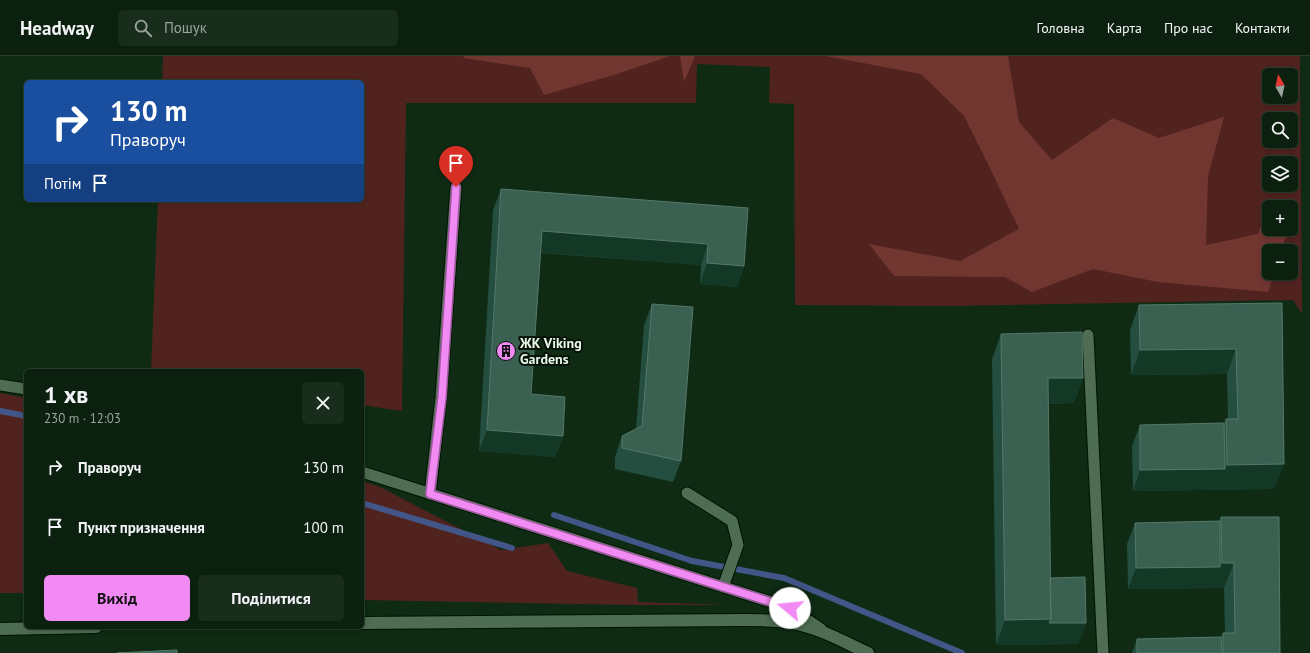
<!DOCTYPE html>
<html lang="uk">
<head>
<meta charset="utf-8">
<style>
  :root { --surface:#0b200e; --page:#192d1c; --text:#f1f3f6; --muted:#9aa39e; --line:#2b3e2e; --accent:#f28af3 }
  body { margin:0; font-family:"PT Sans",sans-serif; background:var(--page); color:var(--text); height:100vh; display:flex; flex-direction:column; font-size:15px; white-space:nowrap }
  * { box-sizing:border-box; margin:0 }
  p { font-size:13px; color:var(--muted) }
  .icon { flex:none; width:22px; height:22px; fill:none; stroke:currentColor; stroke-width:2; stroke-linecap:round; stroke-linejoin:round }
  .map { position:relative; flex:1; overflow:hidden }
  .details { position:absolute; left:24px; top:313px; width:340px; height:260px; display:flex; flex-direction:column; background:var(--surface); border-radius:6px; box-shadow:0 2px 6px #0003,0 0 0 1px var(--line) }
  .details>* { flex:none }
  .top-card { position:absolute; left:24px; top:24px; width:340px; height:122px; border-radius:6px; box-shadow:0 2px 6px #0003,0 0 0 1px var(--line); background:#1a4fa0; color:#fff; overflow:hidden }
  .needle { width:26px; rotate:351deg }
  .buttons { position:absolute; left:1262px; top:12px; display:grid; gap:8px }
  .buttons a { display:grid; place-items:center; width:36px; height:36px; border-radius:6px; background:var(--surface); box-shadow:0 2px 6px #0003,0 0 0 1px var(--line); font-size:20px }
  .pin { position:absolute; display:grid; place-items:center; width:34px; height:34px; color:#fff; margin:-41px -17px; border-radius:50% 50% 50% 0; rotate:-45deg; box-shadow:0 0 4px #0007 }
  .pin .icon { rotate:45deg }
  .me { position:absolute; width:44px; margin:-22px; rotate:287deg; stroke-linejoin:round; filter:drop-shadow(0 0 3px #0008) }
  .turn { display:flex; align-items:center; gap:14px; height:84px; padding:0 20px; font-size:18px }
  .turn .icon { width:52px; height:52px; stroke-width:2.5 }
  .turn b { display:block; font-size:28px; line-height:34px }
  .then { display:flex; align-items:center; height:38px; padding:0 20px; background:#0003; gap:8px; font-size:15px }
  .round { display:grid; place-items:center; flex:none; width:42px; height:42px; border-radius:6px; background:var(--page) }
  .overview { display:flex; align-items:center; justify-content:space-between; height:68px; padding:0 20px }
  h1 { font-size:24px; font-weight:700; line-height:30px }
  .button { display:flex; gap:8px; margin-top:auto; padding:8px 20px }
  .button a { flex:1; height:46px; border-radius:6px; background:var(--accent); color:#111; font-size:16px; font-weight:700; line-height:46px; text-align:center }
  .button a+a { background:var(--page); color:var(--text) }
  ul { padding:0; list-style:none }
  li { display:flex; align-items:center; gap:12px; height:60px; padding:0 20px }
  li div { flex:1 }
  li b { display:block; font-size:15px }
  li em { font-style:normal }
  header { display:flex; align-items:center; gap:24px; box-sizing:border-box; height:56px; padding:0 20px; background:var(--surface); border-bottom:1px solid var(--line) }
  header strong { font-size:19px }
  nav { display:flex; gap:22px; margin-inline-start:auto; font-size:14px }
  .search { width:280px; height:36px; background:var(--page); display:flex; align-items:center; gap:10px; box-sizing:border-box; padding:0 14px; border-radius:6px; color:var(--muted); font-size:15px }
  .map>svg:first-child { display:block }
  .green { fill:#51231f; fill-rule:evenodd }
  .forest { fill:#723631 }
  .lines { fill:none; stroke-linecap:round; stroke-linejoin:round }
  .stream { stroke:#425688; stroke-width:6 }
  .lane-casing { stroke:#001301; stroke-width:13 }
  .street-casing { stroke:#001301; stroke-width:14 }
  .lane { stroke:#4f6d52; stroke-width:11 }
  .street { stroke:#4f6d52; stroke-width:12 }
  .wall { fill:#244e3f }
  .shaded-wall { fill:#133826 }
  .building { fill:#396051; stroke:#557869 }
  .route-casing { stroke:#9d5a9e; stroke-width:10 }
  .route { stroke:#f28af3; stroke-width:7 }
  .labels { text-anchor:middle; stroke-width:4; stroke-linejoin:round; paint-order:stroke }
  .poi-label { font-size:14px; font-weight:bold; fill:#e9faea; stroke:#061107; text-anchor:start }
</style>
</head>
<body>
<header>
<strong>Headway</strong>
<div class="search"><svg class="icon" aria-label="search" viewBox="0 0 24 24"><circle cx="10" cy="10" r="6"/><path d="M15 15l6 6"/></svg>Пошук</div>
<nav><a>Головна</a><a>Карта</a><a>Про нас</a><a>Контакти</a></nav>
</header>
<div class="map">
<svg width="1310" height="597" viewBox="0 0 1310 597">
  <rect width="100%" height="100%" fill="#0f2b13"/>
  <path class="green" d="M163,0h1137l2,258 -9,-14 -343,6 -155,-1 -1,-201 -25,-1 1,-36 -73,-3 -1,39h-290l-4,308 -40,-6v-34h-211l7,-171h204v-118h-200zM1269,19h22v22h-22zM1269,63h22v22h-22zM1269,107h22v22h-22zM1269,151h22v22h-22zM1269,195h22v22h-22z
    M0,337l26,5v195h-26z
    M362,425l18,6 121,63 47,-7 19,28 70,17 1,14 93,3h-97l-272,-5z"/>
  <path class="forest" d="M464,0h206l-53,18 -73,21 -14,-27 -67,-10z
    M680,0h15l-11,26z
    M826,0h182l11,66 33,38 61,-42 46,20 65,-21 -16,59 -2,69 52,-11 13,-36 20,9h-22v22h19l-7,22h-12v22h5l-6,19 -110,-10 -65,-13 -61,23 -27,-15 -111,-1 -25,-32 91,17 59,-32 -31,-65 -24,-48 -43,-42z"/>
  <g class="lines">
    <path class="stream" d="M0,355l26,5
      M362,447l150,45
      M554,459l138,46 92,17 178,75"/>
    <defs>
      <path id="lane" d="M1088,279l15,318
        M0,329l26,4
        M362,416l428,136 31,21
        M687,437l45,28 6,24 -15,42
        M430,438l11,-97 15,-210"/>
      <path id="street" d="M362,567l382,-3c17,0 33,0 49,3 27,5 51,19 75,30
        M0,573l96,-2"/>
    </defs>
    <use href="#lane" class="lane-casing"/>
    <use href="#street" class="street-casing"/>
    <use href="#lane" class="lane"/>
    <use href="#street" class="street"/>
  </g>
  <path class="wall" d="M501,133l247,19 -4,58 -7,21 -37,-3 1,-19 -160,-12 -10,141 32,42 -8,21 -76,-6 14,-241z
    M1282,247l2,161 -10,25 -141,2 -1,-45 8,-21 84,-2 2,-4h2l-1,-45 -96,1 -1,-45 9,-25z
    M652,248l29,157 -8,21 -58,-13v-12l7,-21 14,-7 8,-104z
    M1001,278l82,44 -9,25 -26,1 2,174 36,45 -8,21 -82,1 -4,-286z
    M1221,461l59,136h-148l5,-14 84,-2 2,-4h2l-1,-45 -96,1 -1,-45 8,-21 85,-2z"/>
  <path class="shaded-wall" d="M542,175l166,13 -7,21 -167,-13z
    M707,207l37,3 -7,21 -37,-3z
    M1236,293l-9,25 -96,1 9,-25z
    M1048,322h35l-9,25 -36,1z
    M487,374l76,6 -8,21 -76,-6z
    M1284,408l-10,25 -141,2 7,-21 85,-1 2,-4z
    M1222,507h12l-10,25 -96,1 8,-21 84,-1z
    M1051,563l35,4 -8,21 -82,1 9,-25z"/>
  <path class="building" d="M501,133l247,19 -4,58 -37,-3 1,-19 -166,-13 -11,163 34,3 -2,39 -76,-6z
    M1282,247l2,161 -57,1 -1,-46h12l-2,-70 -96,1 -1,-45z
    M652,248l41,3 -12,154 -59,-13v-12l20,-10z
    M1082,276l1,46h-35l3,241 -46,1 -4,-286z
    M1224,367l1,46 -85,1v-45z
    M1221,461h58l1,136h-57v-20h12l-1,-70h-12z
    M1220,465v46l-84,1 -1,-45z
    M1085,521l1,46h-37l2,-4 -1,-41z
    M1221,581l1,16h-85v-14z
    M177,594v3h-60z"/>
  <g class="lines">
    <defs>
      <path id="route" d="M456,131l-14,210 -12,97 360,114"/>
    </defs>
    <use href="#route" class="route-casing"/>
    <use href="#route" class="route"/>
  </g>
  <defs>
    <symbol id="building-disc" viewBox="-11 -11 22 22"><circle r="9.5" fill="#f28af3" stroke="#061107"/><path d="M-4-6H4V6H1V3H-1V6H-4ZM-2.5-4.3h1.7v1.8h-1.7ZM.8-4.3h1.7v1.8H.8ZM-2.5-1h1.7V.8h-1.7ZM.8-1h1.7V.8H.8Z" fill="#111"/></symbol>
  </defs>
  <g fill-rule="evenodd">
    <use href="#building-disc" x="495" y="284" width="22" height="22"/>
  </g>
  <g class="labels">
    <g class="poi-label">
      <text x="520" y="292">ЖК Viking<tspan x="520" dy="16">Gardens</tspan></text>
    </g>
  </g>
</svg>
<div class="buttons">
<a><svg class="needle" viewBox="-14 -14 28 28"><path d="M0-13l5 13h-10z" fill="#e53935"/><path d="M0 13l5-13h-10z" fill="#9aa39e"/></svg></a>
<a><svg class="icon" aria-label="search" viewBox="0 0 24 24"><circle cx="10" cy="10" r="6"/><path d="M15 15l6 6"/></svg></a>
<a><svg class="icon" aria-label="layers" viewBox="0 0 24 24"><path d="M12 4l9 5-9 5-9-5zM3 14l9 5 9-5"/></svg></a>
<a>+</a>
<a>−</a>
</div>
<div class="pin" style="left:456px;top:131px;background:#d93025"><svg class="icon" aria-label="arrive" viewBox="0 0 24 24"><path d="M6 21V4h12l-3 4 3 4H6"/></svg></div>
<svg class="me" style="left:790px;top:552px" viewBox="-20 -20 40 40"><circle r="19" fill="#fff"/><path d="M0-13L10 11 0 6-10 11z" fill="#f28af3"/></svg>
<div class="top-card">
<div class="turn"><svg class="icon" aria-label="right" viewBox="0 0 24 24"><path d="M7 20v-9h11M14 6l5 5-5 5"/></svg><div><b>130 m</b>Праворуч</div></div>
<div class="then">Потім<svg class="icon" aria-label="arrive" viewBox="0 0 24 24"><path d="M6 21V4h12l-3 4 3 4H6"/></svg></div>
</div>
<section class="details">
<div class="overview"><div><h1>1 хв</h1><p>230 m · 12:03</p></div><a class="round"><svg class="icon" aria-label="close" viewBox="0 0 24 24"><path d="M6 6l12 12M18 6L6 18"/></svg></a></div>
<ul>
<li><svg class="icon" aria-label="right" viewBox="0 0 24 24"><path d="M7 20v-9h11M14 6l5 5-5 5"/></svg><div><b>Праворуч</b></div><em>130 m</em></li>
<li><svg class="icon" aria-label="arrive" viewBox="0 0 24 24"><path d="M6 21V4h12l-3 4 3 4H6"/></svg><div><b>Пункт призначення</b></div><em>100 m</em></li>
</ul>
<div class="button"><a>Вихід</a><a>Поділитися</a></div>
</section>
</div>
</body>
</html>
